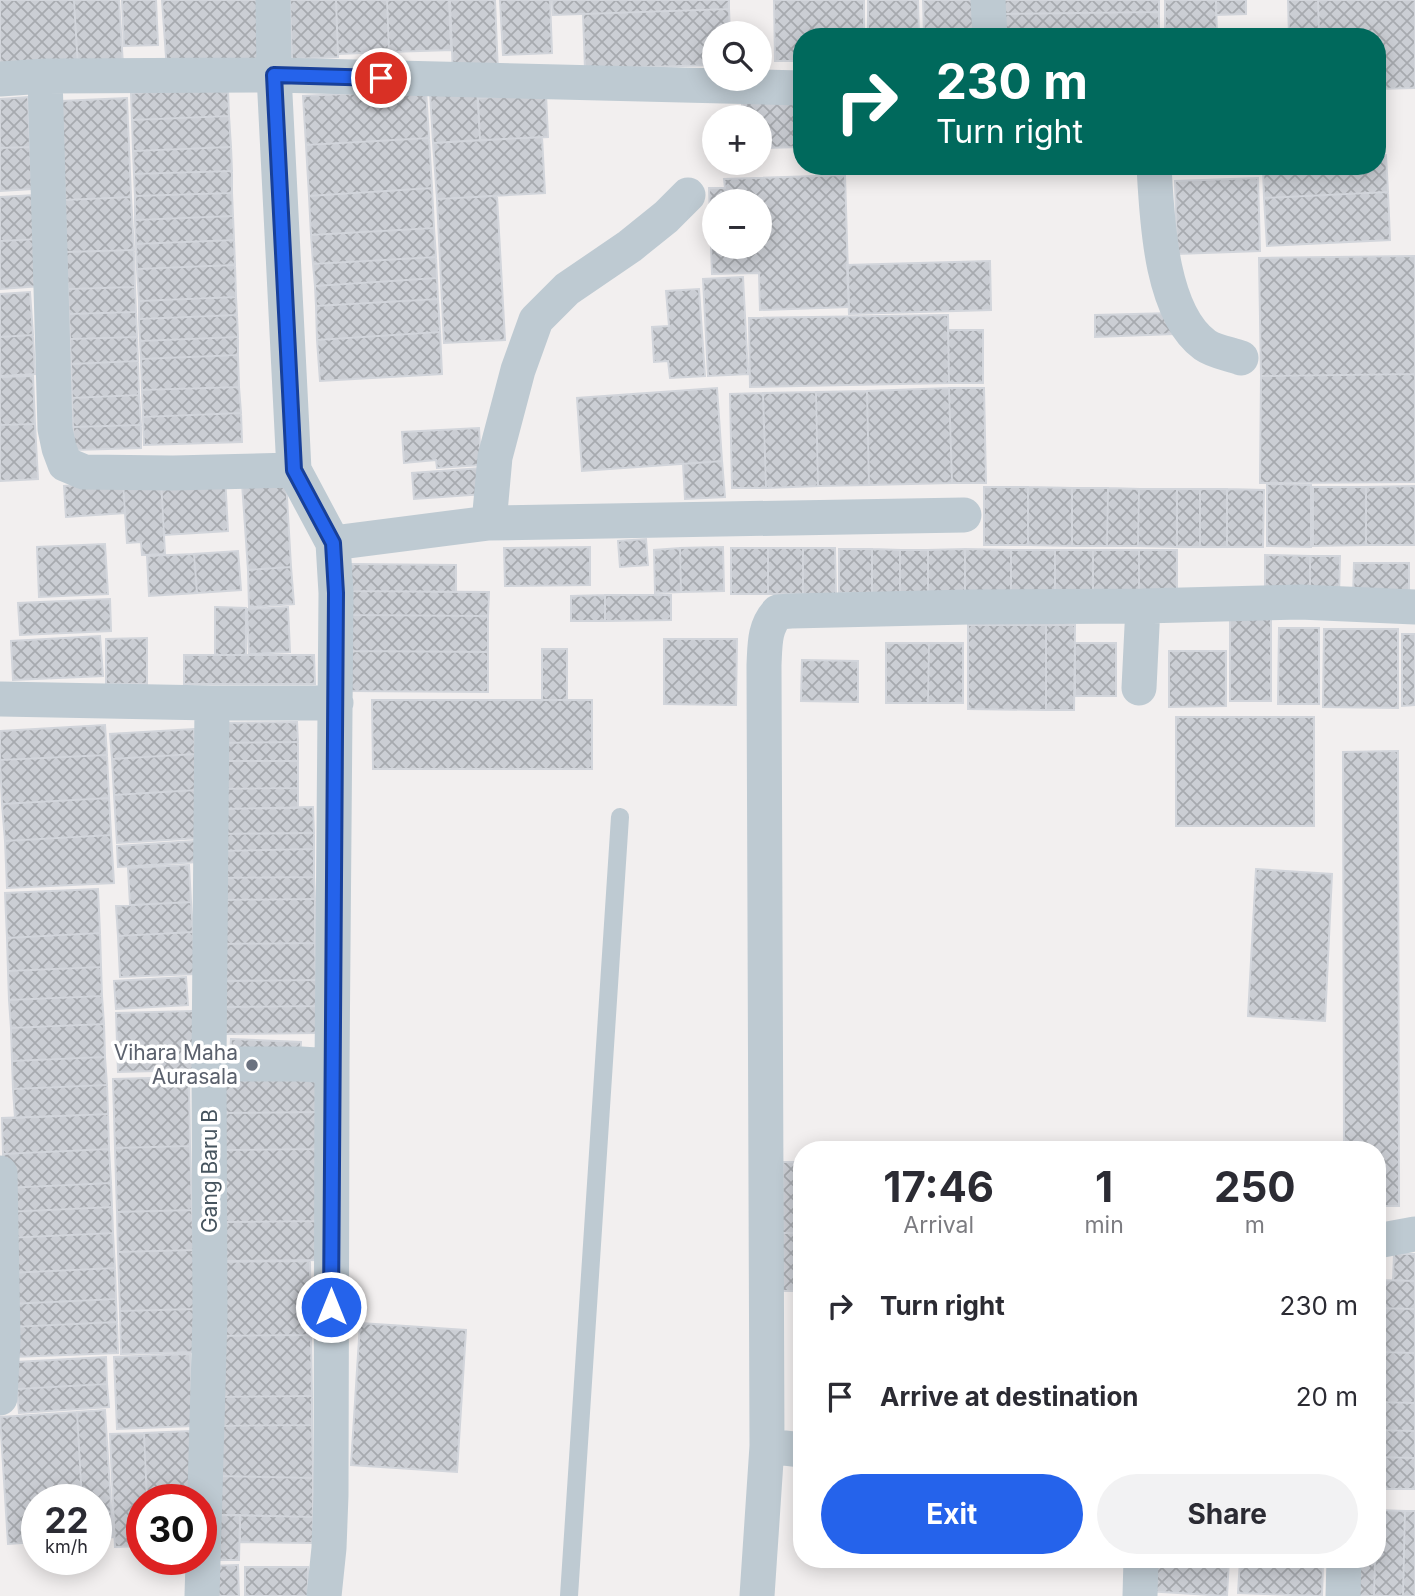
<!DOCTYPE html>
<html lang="en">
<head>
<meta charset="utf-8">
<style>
  :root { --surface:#fff; --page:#f2f2f3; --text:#2b2b33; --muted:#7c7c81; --accent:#2563eb }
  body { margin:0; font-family:Inter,sans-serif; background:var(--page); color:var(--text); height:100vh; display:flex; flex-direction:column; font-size:26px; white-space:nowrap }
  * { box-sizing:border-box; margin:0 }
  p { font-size:23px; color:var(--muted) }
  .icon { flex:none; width:38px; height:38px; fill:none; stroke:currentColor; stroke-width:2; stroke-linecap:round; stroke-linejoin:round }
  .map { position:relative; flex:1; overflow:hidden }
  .drawer { position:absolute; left:793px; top:1141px; width:593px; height:427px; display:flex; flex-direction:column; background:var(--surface); border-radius:28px; box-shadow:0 4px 18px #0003 }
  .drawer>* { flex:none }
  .hud { position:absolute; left:793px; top:28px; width:593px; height:147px; border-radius:28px; box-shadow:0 4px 18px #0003; background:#00695c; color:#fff; overflow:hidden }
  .controls { position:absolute; left:702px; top:21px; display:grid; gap:14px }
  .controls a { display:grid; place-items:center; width:70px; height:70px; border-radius:50%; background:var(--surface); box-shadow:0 4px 18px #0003; font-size:35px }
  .speed { position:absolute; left:21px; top:1484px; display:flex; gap:14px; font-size:35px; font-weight:700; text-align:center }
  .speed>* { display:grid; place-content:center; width:91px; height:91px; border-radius:50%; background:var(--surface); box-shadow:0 4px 18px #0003; line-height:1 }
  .speed small { font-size:18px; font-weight:400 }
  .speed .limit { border:10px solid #d22; background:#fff; color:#111 }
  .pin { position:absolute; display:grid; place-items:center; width:60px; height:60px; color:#fff; margin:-30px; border:4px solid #fff; border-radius:50%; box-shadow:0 2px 7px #0007 }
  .me { position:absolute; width:77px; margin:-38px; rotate:0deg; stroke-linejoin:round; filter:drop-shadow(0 0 5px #0008) }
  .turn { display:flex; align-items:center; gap:24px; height:147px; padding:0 28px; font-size:32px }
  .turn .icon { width:91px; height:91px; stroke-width:2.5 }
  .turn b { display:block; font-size:49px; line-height:60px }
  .eta { display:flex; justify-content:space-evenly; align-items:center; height:119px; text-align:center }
  .eta b { font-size:42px; font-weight:700; line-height:49px }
  .action { display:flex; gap:14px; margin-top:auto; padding:14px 28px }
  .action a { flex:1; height:80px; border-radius:42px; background:var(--accent); color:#fff; font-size:28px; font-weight:700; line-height:80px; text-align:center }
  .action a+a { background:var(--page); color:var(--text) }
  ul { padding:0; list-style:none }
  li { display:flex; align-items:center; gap:21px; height:91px; padding:0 28px }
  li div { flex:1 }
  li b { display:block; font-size:26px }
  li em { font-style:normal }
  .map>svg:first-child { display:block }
  .building { fill:url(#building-cross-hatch); stroke:#d2d5db; stroke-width:2; fill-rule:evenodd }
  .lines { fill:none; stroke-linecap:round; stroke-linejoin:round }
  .service { stroke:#becad2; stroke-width:18 }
  .minor { stroke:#becad2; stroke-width:35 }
  .route-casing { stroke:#184099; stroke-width:18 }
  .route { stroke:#2563eb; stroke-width:12 }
  .worship-dot { fill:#6b7280; stroke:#fff; stroke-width:2.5 }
  .labels { text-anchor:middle; stroke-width:7; stroke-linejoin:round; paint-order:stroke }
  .worship-label { font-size:21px; fill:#5b616d; stroke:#fff; text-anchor:end }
  .street-label { font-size:21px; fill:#46545e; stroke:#fff }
</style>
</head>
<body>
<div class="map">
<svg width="1415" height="1596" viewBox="0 0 1415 1596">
  <defs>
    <pattern id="building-cross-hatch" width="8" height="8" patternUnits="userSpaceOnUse" patternTransform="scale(1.75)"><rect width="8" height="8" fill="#cbced4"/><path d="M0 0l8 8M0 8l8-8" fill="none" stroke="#a7aaaf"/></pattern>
  </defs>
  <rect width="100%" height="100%" fill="#f2efef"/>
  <path class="building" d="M0,0h74l4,68 -78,5z
    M74,0h45l4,65 -45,3z
    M122,0h34l2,45 -34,1z
    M162,0h96l4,65 -95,6z
    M290,0h46l2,57 -46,2z
    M336,0h51l2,52 -51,2z
    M387,0h62l2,50 -62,2z
    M450,0h45l3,73 -45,2z
    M500,0h50l2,53 -49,2z
    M552,0h177v9l-176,6z
    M774,0h90v37h-62v24h-27z
    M868,0h50l1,37h-51z
    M923,0h54l1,37h-54z
    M999,0h160v12l-160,2z
    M1165,0h51l1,36 -52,1z
    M1216,0h30v14l-30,1z
    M1288,0h30l1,37h-30z
    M1318,0h97v88l-38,1v-52h-58z
    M729,9l1,24h-16v32l-129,4 -2,-55z
    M1159,12v25h-160v-23z
    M228,89l1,27 -97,4 -1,-27z
    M477,89l3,51 -47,3 -3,-51z
    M426,90l3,48 -123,7 -3,-49z
    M546,94l2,43 -68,3 -2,-42z
    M28,97l2,50 -30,1v-49z
    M127,98l4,99 -66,3 -4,-99z
    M802,102v45l-42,1v-31h-18v-14z
    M229,116l2,31 -98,4 -1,-31z
    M542,137l3,56 -108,6 -4,-56z
    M429,138l3,50 -123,8 -3,-51z
    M30,147l2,42 -32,2v-43z
    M231,147l1,24 -98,3 -1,-23z
    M1386,155l2,37 -124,6 -1,-32h114v-10z
    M232,171v22l-97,3 -1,-22z
    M845,175l4,132 -89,3 -1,-37 -47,1 -3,-86h16l-1,-9zM714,201h46v46h-46z
    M1258,178l2,73 -83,3 -2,-73z
    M432,188l2,40 -123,7 -2,-39z
    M1388,192l2,48 -123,6 -3,-48z
    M232,193l1,23 -98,4v-24z
    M36,195l3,44 -39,2v-44z
    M497,196l8,144 -61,3 -7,-144z
    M131,197l3,53 -68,2 -1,-52z
    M233,216l1,24 -98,4 -1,-24z
    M434,228l2,29 -123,7 -2,-29z
    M39,239l2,47 -41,3v-48z
    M234,240l1,25 -98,4 -1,-25z
    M134,250l1,37 -67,2 -2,-37z
    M1415,256v118l-154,2 -2,-118z
    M436,257l1,21 -122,8 -2,-22z
    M990,261l1,49 -142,4 -2,-49z
    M235,265l1,32 -97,4 -2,-32z
    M743,277l5,97 -40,2 -5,-97z
    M437,278l1,21 -122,7 -1,-20z
    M135,287l1,25 -67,2 -1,-25z
    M699,289l6,87 -35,2 -2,-17 -14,1 -2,-35 17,-1 -3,-35z
    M30,292l3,43 -33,2v-43z
    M236,297l1,18 -98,4v-18z
    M438,299l2,33 -123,8 -1,-34z
    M136,312l1,25 -67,2 -1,-25z
    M1173,313l1,21 -79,3v-22z
    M237,315l1,22 -98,4 -1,-22z
    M948,315l1,68 -199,4 -1,-69z
    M948,330h35v53h-34z
    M440,332l2,42 -122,7 -3,-41z
    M33,335l2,39 -35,2v-39z
    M137,337l1,24 -67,3 -1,-25z
    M238,337v18l-97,4 -1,-18z
    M238,355l1,32 -97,3 -1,-31z
    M138,361l1,34 -67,3 -1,-34z
    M1415,374v108l-155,1 1,-107z
    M33,376l2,48 -35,1v-48z
    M239,387l2,26 -98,4 -1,-27z
    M717,388l5,73 -140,10 -5,-73z
    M949,388h35l2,95h-34z
    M949,388l3,95 -83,2 -2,-94z
    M867,391l2,94 -51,1 -2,-94z
    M816,392l2,94 -52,2 -3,-95z
    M763,393l3,95h-34l-2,-94z
    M139,395l2,30 -68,2 -1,-29z
    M241,413l1,29 -98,3 -1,-28z
    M35,424l3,55 -38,2v-56z
    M141,425v23l-67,2 -1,-23z
    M479,428l2,37 -44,3 -1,-8 -32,3 -2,-31z
    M722,461l3,36 -40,2 -2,-35z
    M482,468l2,26 -70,5 -2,-26z
    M225,476l3,55 -64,4 -3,-55z
    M161,480l4,74 -23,1 -1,-13 -14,1 -4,-61z
    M286,480l5,87 -43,3 -6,-87z
    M123,482l2,31 -59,4 -2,-31z
    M1267,484l44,1v62l-44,-1z
    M1415,486v59h-49v-58z
    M984,487h44v58h-44z
    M1028,487l44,1v58l-44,-1z
    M1313,487h53v58l-53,1z
    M1072,488h36l-1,58h-35z
    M1108,488l31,1 -1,57h-31z
    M1139,489h38v58l-39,-1z
    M1177,489h23v58h-23z
    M1200,489h27v58h-27z
    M1227,489l37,1 -1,57h-36z
    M646,539l2,26 -28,2 -2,-26z
    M105,544l3,50 -69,3 -2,-50z
    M590,547v38l-85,1 -1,-38z
    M723,547l1,44 -43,1 -1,-44z
    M680,548l1,44 -26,1 -1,-43z
    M731,548h37v46h-37z
    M768,548h35v46h-35z
    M803,548h32l1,46h-33z
    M839,549h33v44h-33z
    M872,549l28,1v44l-28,-1z
    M965,549l46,1v44l-46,-1z
    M965,549v44h-37v-43z
    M900,550h28v43l-28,1z
    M1011,550h44v44h-44z
    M1055,550h38v44h-38z
    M1093,550h46v44h-46z
    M1139,550h38v44h-38z
    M238,551l3,39 -44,3 -3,-39z
    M194,554l3,39 -48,3 -2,-40z
    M1265,555l45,1v40l-45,-1z
    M1310,556h30l-1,40h-29z
    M1354,563h55v34h-56z
    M350,564l106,1v27l-105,-1z
    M291,567l3,37 -45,3 -1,-37z
    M351,591l138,1 -1,24 -138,-1z
    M605,595h66v25l-66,1z
    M605,595v26h-34v-25z
    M110,599l1,32 -91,4 -2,-32z
    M215,607l31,1v47h-31z
    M288,607l2,45 -41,2 -2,-45z
    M350,615l138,1v36l-138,-1z
    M1230,619h41v82h-41z
    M968,625h78v85l-78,-1z
    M1046,625h29l-1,85h-28z
    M1279,628h40v76h-41z
    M1324,629h74v79l-75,-1z
    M1402,634h13v71l-13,1z
    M100,636l3,40 -90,4 -2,-39z
    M147,638v46h-41v-45z
    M664,639h73l-1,66 -72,-1z
    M886,643h43l-1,60h-42z
    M929,643h34v60h-35z
    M1075,643h41v53h-41z
    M542,649h25v51h-25z
    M350,651l138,1v40l-138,-1z
    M1169,651h57v55l-57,1z
    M184,655h130l1,29h-131z
    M802,660l56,1v41l-57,-1z
    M372,700h220v69h-219z
    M1176,717h138v109h-138z
    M297,722l1,20 -81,1 -1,-20z
    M105,725l2,30 -107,5v-29z
    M194,729l1,25 -83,5 -2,-25z
    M298,742v19h-81v-18z
    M1398,751l1,455h-22v-56h-33l-1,-398z
    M195,754l2,36 -83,5 -2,-36z
    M107,755l2,43 -107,6 -2,-44z
    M217,761h81v27l-81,1z
    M298,788v20l-81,1v-20z
    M197,790l3,48 -83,5 -3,-48z
    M109,798l2,37 -106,6 -3,-37z
    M313,807l1,26 -96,1 -1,-25z
    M314,833v16l-96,2v-17z
    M111,835l3,48 -107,5 -2,-47z
    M195,841l2,21 -79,5 -1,-21z
    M314,849v28l-96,1v-27z
    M189,865l2,37 -61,3 -2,-37z
    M1256,869l76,5 -7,147 -77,-5z
    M314,877l1,22 -96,1 -1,-22z
    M98,889l2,44 -93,5 -2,-45z
    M315,899v44l-96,1v-44z
    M191,902l2,30 -75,4 -2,-30z
    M193,932l2,42 -75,3 -2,-41z
    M100,933l1,34 -93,4 -1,-33z
    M315,943l1,37 -96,1 -1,-37z
    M101,967l1,29 -93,4 -1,-29z
    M186,977l2,28 -72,4 -2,-28z
    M316,980v26l-96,1v-26z
    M102,996l2,28 -93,4 -2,-28z
    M316,1006v27l-96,1v-27z
    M193,1011l2,59 -77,2 -2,-59z
    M104,1024l1,33 -93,4 -1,-33z
    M231,1039l70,3 -1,17 -70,-2z
    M105,1057l2,28 -94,4 -1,-28z
    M317,1072l1,40 -96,1 -1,-40z
    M189,1077l1,69 -75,2 -2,-69z
    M107,1085l1,29 -93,4 -2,-29z
    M318,1112v37l-96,1v-37z
    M108,1114l1,35 -106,5 -1,-36z
    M190,1146l2,64 -75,2 -2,-64z
    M109,1149l2,34 -106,5 -2,-34z
    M318,1149l1,72 -96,1 -1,-72z
    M783,1162h19v71h-20z
    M111,1183l1,24 -106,5 -1,-24z
    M112,1207l1,26 -106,5 -1,-26z
    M192,1210l2,40 -76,2 -1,-40z
    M319,1221l1,39 -96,1 -1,-39z
    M113,1233l2,35 -106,5 -2,-35z
    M782,1233h20v58h-20z
    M194,1250l1,59 -75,2 -2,-59z
    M1394,1254h21v27l-22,-1z
    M310,1261l1,74 -95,1 -1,-74z
    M115,1268l1,31 -106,5 -1,-31z
    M1377,1280l38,1v28l-38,-1z
    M116,1299l1,23 -106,5 -1,-23z
    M1377,1308l38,1v44l-38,-1z
    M195,1309l1,43 -75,2 -1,-43z
    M117,1322l1,31 -106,4 -1,-30z
    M360,1323l106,7 -9,142 -106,-7z
    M311,1335l1,61 -96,1v-61z
    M1377,1352l38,1v50l-38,-1z
    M190,1354l3,72 -76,3 -3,-72z
    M106,1357l1,27 -90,5 -1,-27z
    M107,1384l2,23 -90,6 -2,-24z
    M312,1396v29l-95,1 -1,-29z
    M1377,1402l38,1v28l-38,-1z
    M105,1410l8,127 -17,1v-38h-14l-5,-88z
    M77,1412l5,88h-45v42l-29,2 -8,-127z
    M312,1425l1,53 -97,-2 1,-50z
    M1377,1430l38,1v27l-38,-1z
    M191,1431l3,69h-47l-3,-67z
    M144,1433l3,67h-5v46l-27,1 -5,-113z
    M1377,1457l38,1v31h-38z
    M216,1476l97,2v39l-97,-2z
    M1377,1510l28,1 -2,85h-29l1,-37h2z
    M1405,1511h10v85h-12z
    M216,1515h24l-1,45h-24z
    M240,1515l73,2v26l-73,-1z
    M1147,1559h82l-2,37 -81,-5z
    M1240,1559h84l-1,5z
    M1351,1559h24l-1,37h-24z
    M1240,1560l83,4 -1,32 -84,-3z
    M238,1565l1,31h-28l-1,-30z
    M245,1567h63v29h-63z"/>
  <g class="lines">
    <path class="service" d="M569,1596l51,-779"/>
    <path class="minor" d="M273,0l1,75 20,395 39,73 3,50 -4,473 -1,429 -2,53 -5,48
      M988,0l2,37
      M45,76l10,353 4,19 6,16 19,8 89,1 121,-3
      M0,79l45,-3 229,-1 528,13
      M1154,166c3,52 6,146 51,179 10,7 25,9 36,13
      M489,523l6,-66 23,-87 18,-50 31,-31 63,-43 36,-29 22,-22
      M333,543l156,-20 475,-8
      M1139,688l4,-82 157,-4 115,5
      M0,699l212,4h124
      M209,1064h92l31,2
      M0,1173l3,167 -3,58
      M1377,1241l38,-7
      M767,1446l-3,-781c1,-20 0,-38 14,-53l13,-1 178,-4 174,-1
      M202,1596l8,-279 -1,-253 3,-361
      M757,1596l10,-150 35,4
      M1140,1596l1,-37
      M1343,1596l1,-37"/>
  </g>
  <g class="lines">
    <defs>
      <path id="route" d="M331,1307l5,-714 -3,-50 -39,-73 -20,-395 107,3"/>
    </defs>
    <use href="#route" class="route-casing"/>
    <use href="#route" class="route"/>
  </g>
  <circle class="worship-dot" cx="252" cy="1065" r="7"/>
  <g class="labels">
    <g class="worship-label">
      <text x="238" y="1060">Vihara Maha<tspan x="238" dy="24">Aurasala</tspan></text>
    </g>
    <g class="street-label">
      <text transform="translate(210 1171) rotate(-90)" y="7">Gang Baru B</text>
    </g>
  </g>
</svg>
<div class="controls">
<a><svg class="icon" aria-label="search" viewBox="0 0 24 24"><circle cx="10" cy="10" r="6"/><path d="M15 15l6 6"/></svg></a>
<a>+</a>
<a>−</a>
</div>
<div class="speed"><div>22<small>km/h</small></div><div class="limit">30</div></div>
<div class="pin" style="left:381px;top:78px;background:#d93025"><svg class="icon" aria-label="arrive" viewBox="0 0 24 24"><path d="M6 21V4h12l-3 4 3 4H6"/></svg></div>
<svg class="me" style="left:331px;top:1307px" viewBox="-20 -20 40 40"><circle r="17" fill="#2563eb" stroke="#fff" stroke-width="3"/><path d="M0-11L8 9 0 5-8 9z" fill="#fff"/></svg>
<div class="hud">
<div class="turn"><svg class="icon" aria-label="right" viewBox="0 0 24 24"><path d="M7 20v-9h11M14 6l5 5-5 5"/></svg><div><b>230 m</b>Turn right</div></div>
</div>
<section class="drawer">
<div class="eta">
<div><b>17:46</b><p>Arrival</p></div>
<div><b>1</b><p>min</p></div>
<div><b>250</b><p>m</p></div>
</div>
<ul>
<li><svg class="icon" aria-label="right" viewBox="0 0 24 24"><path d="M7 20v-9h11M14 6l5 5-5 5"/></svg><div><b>Turn right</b></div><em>230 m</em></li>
<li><svg class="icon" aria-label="arrive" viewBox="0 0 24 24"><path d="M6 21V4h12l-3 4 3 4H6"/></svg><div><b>Arrive at destination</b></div><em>20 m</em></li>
</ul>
<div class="action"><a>Exit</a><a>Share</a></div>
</section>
</div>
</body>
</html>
